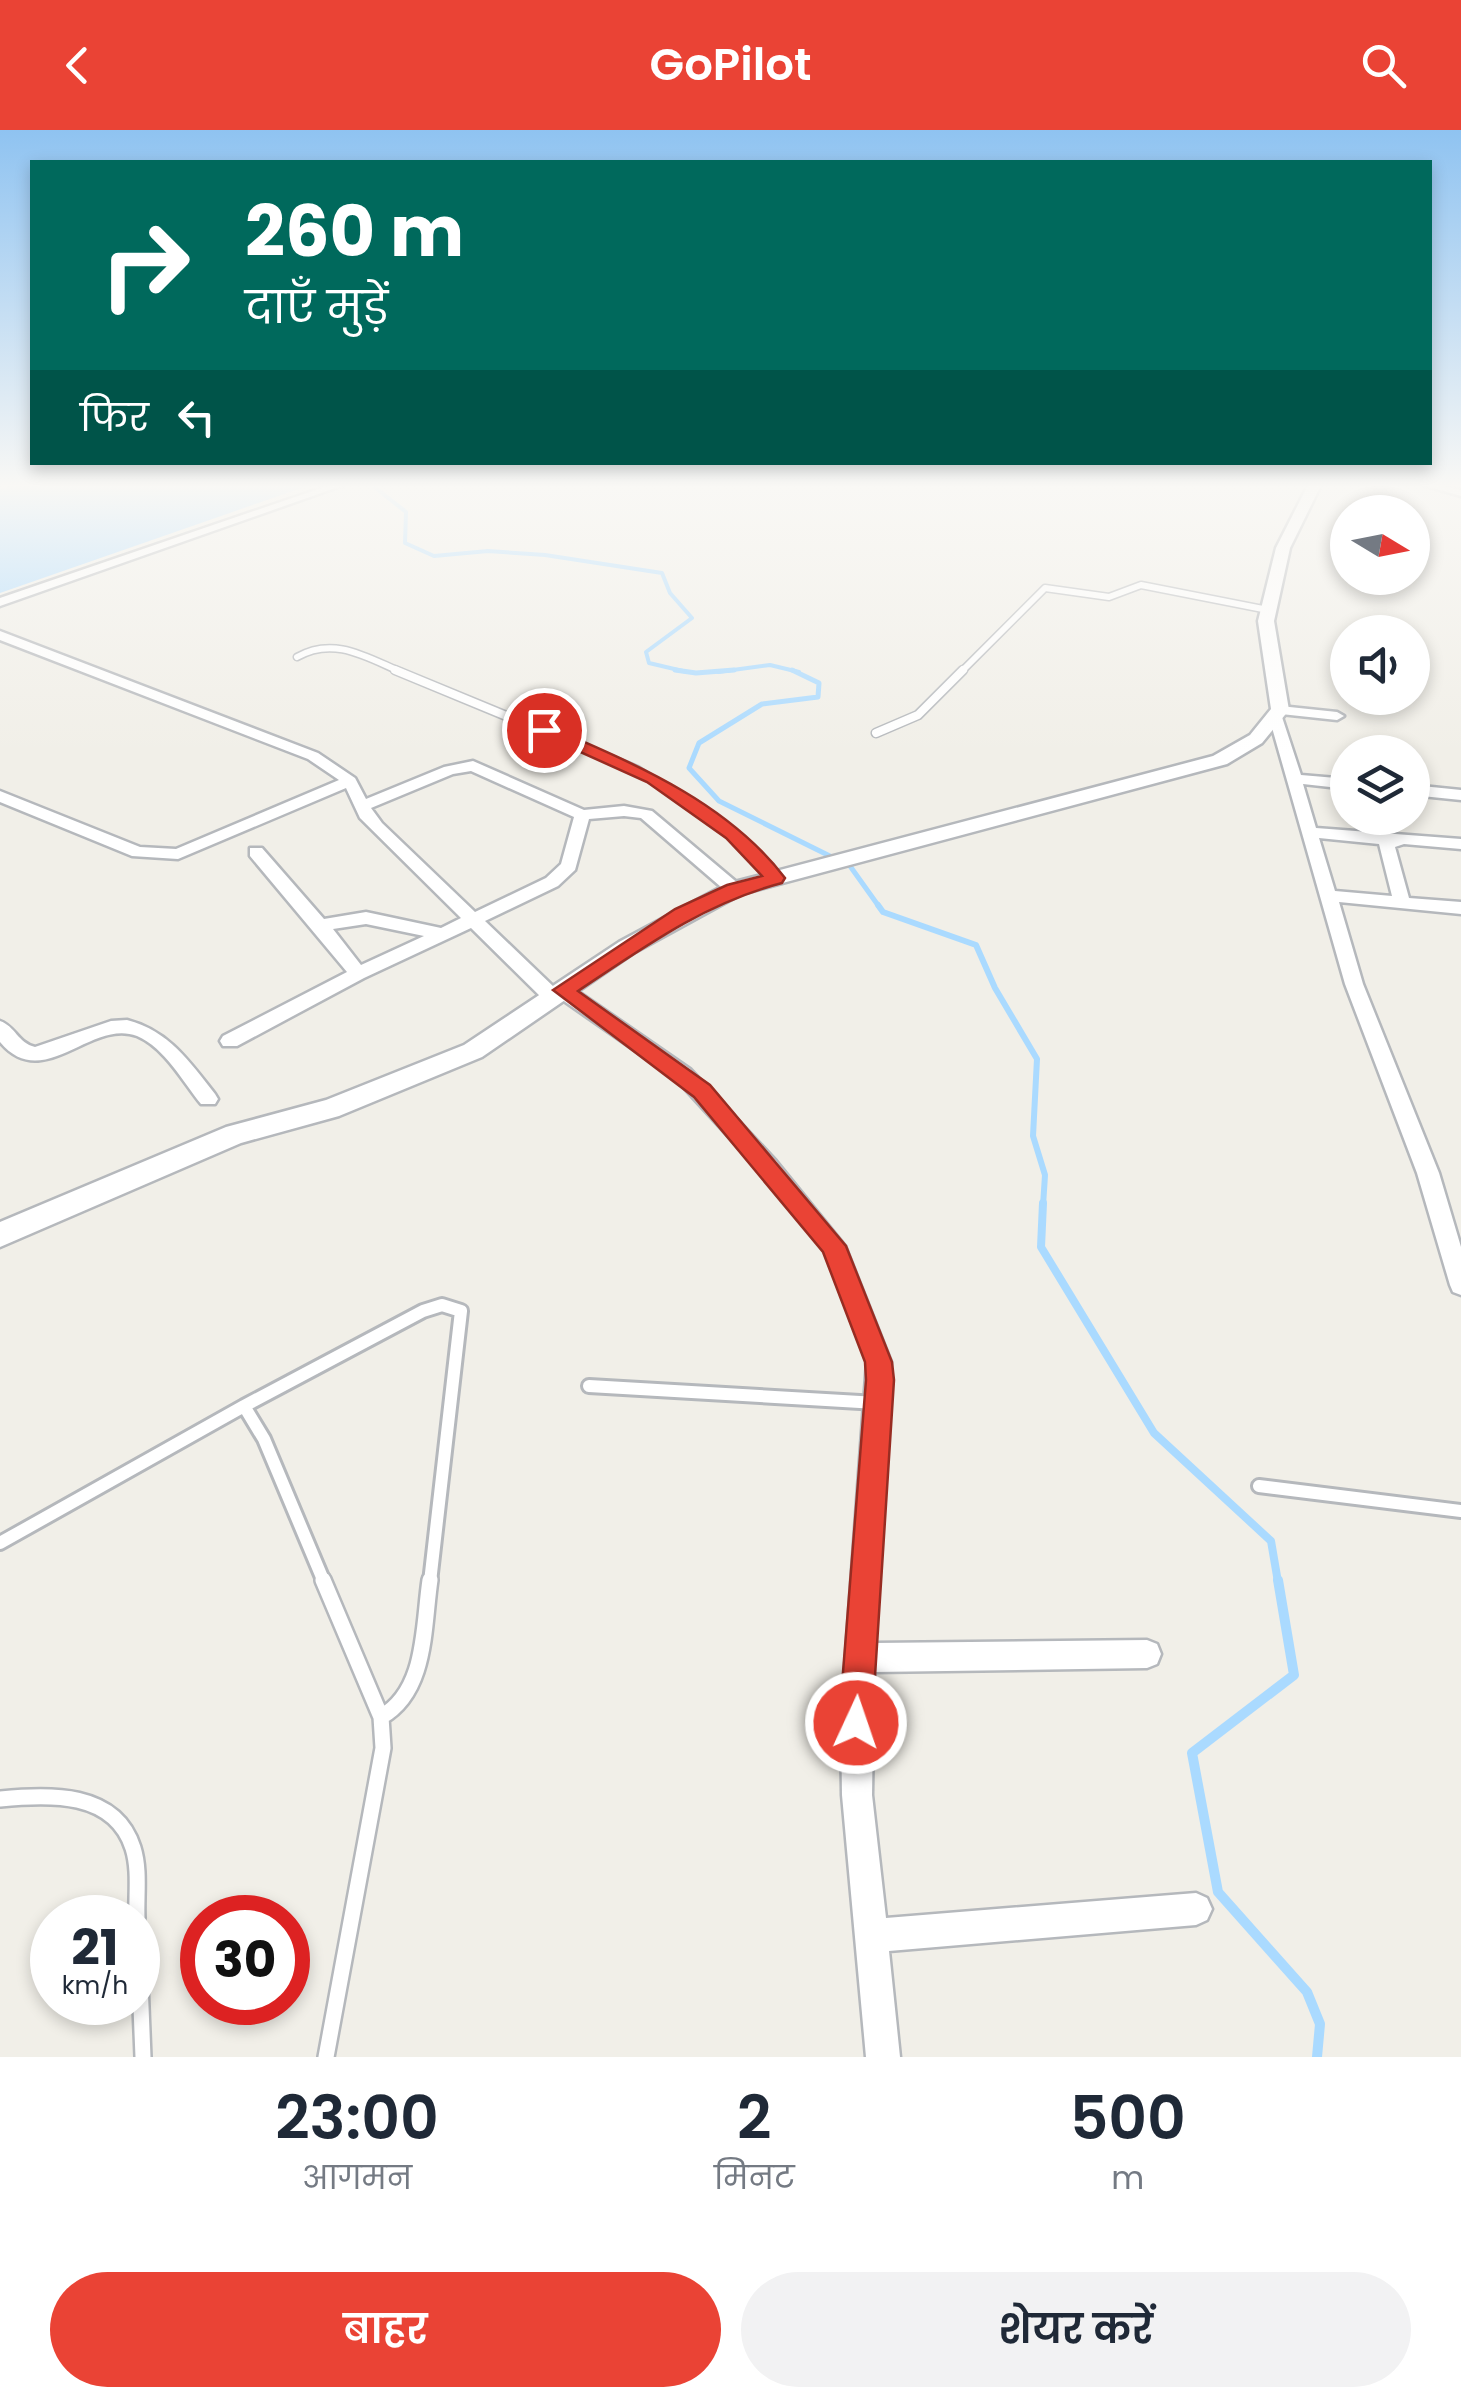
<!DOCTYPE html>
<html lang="hi">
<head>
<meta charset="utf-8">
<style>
  :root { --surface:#fff; --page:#f2f2f3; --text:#1f2937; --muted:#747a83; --accent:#ea4335 }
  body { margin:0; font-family:Poppins,"Noto Sans Devanagari",sans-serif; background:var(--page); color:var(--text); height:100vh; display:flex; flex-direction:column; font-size:38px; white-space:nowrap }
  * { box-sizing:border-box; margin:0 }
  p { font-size:32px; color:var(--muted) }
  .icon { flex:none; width:55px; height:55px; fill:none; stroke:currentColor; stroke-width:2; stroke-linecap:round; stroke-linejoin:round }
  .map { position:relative; height:1927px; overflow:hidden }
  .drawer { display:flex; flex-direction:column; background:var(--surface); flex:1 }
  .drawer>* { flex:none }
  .banner { position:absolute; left:30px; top:30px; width:1402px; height:305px; border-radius:0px; box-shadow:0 5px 15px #0003; background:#00695c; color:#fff; overflow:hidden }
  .needle { width:65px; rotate:100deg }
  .buttons { position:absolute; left:1330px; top:365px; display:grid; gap:20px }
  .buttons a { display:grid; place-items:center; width:100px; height:100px; border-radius:50%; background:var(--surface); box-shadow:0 5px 15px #0003; font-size:50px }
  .speed { position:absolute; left:30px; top:1765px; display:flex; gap:20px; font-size:50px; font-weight:700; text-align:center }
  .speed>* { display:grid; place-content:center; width:130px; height:130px; border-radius:50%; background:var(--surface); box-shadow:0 5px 15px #0003; line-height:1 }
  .speed small { font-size:25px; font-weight:400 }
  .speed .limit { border:15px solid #d22; background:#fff; color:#111 }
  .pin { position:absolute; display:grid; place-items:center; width:85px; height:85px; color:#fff; margin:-42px; border:5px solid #fff; border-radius:50%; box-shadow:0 2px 10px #0007 }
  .me { position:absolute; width:110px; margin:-55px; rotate:3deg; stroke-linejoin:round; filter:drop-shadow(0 0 8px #0008) }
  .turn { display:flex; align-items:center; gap:35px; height:210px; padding:0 50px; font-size:45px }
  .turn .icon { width:130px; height:130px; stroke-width:2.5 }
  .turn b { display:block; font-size:70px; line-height:85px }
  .then { display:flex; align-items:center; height:95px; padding:0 50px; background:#0003; gap:20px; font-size:38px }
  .eta { display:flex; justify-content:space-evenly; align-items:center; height:170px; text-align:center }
  .eta b { font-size:60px; font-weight:600; line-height:70px }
  .action { display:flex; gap:20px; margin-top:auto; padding:20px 50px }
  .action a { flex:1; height:115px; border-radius:60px; background:var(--accent); color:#fff; font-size:40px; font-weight:600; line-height:115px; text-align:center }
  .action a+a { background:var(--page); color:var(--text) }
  header { display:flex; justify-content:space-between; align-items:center; height:130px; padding:0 50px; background:var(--accent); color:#fff; font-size:45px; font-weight:600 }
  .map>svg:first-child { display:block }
  .water { fill:#aadaff }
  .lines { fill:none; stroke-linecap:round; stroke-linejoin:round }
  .stream-far4 { stroke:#aadaff; stroke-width:4 }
  .stream-far3 { stroke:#aadaff; stroke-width:5 }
  .stream-far2 { stroke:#aadaff; stroke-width:6 }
  .stream-far1 { stroke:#aadaff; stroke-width:8 }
  .stream { stroke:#aadaff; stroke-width:10 }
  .service-far3-casing { stroke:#b5b8bc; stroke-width:9 }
  .service-far2-casing { stroke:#b5b8bc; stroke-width:11 }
  .service-far1-casing { stroke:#b5b8bc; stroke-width:18 }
  .service-casing { stroke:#b5b8bc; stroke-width:20 }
  .minor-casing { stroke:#b5b8bc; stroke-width:5 }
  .tertiary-casing { stroke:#b5b8bc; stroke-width:5 }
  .service-far3 { stroke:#fff; stroke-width:6 }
  .service-far2 { stroke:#fff; stroke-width:8 }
  .service-far1 { stroke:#fff; stroke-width:12 }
  .service { stroke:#fff; stroke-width:15 }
  .minor { fill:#fff; fill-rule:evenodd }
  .tertiary { fill:#fff; fill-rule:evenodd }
  .route { fill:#ea4335; stroke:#982c22; stroke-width:2.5 }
</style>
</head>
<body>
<header><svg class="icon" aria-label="back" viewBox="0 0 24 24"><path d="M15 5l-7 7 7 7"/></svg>GoPilot<svg class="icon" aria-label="search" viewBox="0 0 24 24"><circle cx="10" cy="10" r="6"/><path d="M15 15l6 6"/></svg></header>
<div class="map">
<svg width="1461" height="1927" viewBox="0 0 1461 1927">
  <rect width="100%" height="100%" fill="#f1efe8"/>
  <path class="water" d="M15,355h295l-310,108v-104z"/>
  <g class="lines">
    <path class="stream-far4" d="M372,355l34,27 -1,31 29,13 54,-5 57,4 117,18 8,20 22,25 -46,34 3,11 38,9
      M718,542l52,-7 29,7"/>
    <path class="stream-far3" d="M675,540l21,3 38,-3
      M792,540l27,13 -1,14 -56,7 -63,39 -10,25 30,33 131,65 30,42"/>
    <path class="stream-far2" d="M878,775l5,7 93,33 19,43 42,71 -4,77 12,39 -2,31"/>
    <path class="stream-far1" d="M1043,1073l-2,44 113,186 117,108 7,41"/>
    <path class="stream" d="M1278,1450l16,95 -102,78 26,139 89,100 13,32 -3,33"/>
    <defs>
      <path id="service-far3" d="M297,527c37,-21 69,0 104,15
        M961,542l84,-84 64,9 32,-12 127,25"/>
      <path id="service-far2" d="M395,540l242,100 86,56 52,52
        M876,603l42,-18 45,-45"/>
      <path id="service-far1" d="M589,1256l288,17
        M244,1276l179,-95 19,-6 19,6 -31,271
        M1259,1356l202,25
        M0,1413l244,-137 20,33 60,143"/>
      <path id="service" d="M323,1450l58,137 2,31 -57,309
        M381,1587c46,-26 42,-90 49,-137
        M0,1669c49,-5 115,-8 133,49 7,22 3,47 4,70
        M138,1802l5,125"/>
      <path id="minor" d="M330,355h14l-344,121v-8z
        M1423,355h17l21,5v6z
        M0,501l318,122 37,25 11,21 78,-32 29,-6 111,49 40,-4 28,5 88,74v8h-12l-87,-75 -17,-2 -35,3 -14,51 -17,16 -73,35 70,67 8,-3 7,1 120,83 86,92 69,85 46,116 -16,281 272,-3 10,4 4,10 -4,10 -10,4 -273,4 -2,123 14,123 310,-25 11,5 5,11 -5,11 -11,5 -307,26 11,106h-34l-24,-262 -1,-72 26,-361 -42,-111 -63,-78 -86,-94 -115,-80 -8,4 -7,-1 -75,-74 -107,50 -127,68h-14l-3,-5 3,-5 124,-64 -97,-116v-8h12l62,71 42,-7 75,16 20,-10 -101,-100 -14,-30 -168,71 -46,-3 -132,-54v-11l140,56 36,2 163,-69 -31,-21 -308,-119zM471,641l103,46 -13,47 -15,14 -71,34 -93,-89 -11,-15 82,-34zM366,794l58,12 -63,29 -28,-36z
        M1280,576l57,6 7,4 -7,4 -56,-6 20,61 47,4v10l-45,-5 13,44 145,11v10l-57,-5 -9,3 14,51 52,4v12l-122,-12 24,82 76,189 22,74v48l-8,-3 -3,-7 -33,-112 -72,-189 -76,-267 6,-4v-6zM1319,708l60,6 13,52 -57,-5z
        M1412,655l49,5v10l-49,-5z
        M127,890c42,11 62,41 88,74l3,5 -3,5h-14c-18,-22 -36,-56 -64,-68 -46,-18 -94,58 -137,6v-21c15,5 18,22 35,26l76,-26z"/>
      <path id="tertiary" d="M1308,355h13l-31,63 -16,73 15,89 -27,33 -35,21 -486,130 -106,58 -153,105 -143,59 -98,27 -241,104v-25l226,-95 100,-27 138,-55 155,-103 108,-58 486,-128 37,-21 21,-26 -13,-88 18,-73z"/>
    </defs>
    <use href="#service-far3" class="service-far3-casing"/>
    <use href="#service-far2" class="service-far2-casing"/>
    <use href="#service-far1" class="service-far1-casing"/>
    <use href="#service" class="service-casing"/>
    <use href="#minor" class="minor-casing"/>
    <use href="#tertiary" class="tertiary-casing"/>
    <use href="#service-far3" class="service-far3"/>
    <use href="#service-far2" class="service-far2"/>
    <use href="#service-far1" class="service-far1"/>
    <use href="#service" class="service"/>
    <use href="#minor" class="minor"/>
    <use href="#tertiary" class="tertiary"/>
  </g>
  <linearGradient id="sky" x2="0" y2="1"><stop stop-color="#8fc3f1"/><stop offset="0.57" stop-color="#f9f8f5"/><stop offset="1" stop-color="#f9f8f5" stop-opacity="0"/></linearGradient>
  <rect width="1461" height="624" fill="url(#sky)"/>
  <path class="route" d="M538,597h12c85,37 177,75 235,151l-3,5c-77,20 -138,64 -204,108l132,94 136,161 46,116 2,18 -22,343 -5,12 -11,5 -12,-5 -5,-12 27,-343 -1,-18 -42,-110 -129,-155 -141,-107 122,-81 52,-24 35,-9 -36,-38 -79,-56 -109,-49z"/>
</svg>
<div class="buttons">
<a><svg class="needle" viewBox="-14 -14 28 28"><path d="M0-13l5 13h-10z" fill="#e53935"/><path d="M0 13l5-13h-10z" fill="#747a83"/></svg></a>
<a><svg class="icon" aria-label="sound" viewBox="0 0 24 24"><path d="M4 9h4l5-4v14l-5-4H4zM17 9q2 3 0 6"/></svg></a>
<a><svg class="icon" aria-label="layers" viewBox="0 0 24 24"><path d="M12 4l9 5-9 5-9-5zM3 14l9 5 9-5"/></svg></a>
</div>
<div class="speed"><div>21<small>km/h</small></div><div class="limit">30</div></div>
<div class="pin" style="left:544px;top:600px;background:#d93025"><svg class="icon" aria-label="arrive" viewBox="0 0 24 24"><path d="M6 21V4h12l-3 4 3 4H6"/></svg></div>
<svg class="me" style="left:856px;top:1593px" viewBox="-20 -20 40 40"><circle r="17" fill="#ea4335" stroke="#fff" stroke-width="3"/><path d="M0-11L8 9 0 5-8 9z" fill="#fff"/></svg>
<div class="banner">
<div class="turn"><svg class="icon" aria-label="right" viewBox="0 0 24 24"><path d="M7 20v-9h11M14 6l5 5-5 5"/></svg><div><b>260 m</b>दाएँ मुड़ें</div></div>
<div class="then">फिर<svg class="icon" aria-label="left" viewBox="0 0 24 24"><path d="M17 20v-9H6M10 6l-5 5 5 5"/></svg></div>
</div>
</div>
<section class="drawer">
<div class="eta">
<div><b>23:00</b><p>आगमन</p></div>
<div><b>2</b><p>मिनट</p></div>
<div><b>500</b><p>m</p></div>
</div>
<div class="action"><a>बाहर</a><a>शेयर करें</a></div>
</section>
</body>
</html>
